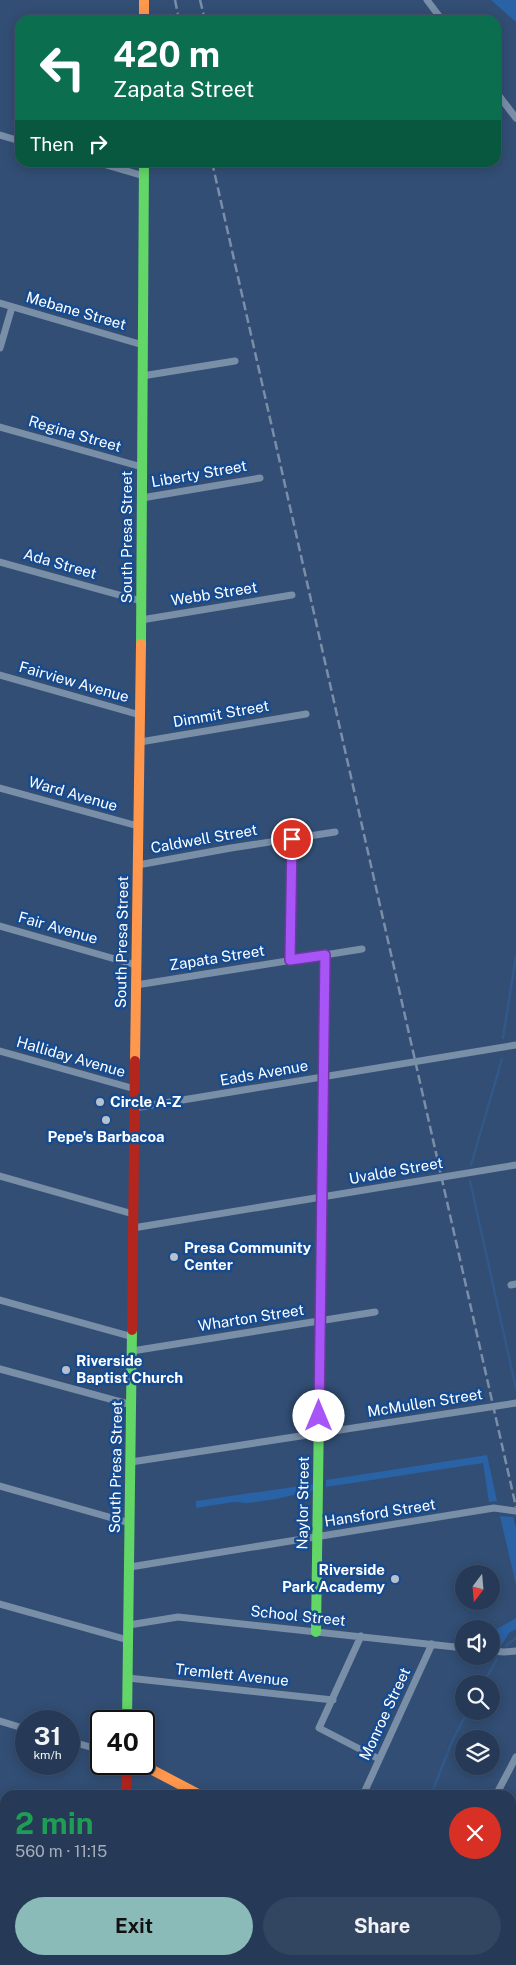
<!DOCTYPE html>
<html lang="en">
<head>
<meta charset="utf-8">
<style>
  :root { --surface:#263a57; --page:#324561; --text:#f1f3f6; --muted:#a4adba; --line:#42546d; --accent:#8bbbb9 }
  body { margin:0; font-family:"Public Sans",sans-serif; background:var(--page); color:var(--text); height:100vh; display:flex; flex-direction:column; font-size:19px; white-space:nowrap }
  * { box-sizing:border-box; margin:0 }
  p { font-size:16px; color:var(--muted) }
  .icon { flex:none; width:28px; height:28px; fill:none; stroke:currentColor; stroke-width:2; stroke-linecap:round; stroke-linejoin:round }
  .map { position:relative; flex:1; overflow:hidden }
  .drawer { position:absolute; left:0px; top:1790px; width:516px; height:175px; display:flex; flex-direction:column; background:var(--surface); border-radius:15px 15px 0 0; box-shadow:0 2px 12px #0003,0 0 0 1px var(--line) }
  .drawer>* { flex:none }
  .top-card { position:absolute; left:15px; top:15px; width:486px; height:152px; border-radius:15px; box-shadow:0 2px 12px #0003,0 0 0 1px var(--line); background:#0b6e4f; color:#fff; overflow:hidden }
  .needle { width:32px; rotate:196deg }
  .buttons { position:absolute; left:455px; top:1565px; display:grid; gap:10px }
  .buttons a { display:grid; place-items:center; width:45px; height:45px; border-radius:50%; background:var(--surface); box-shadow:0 2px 12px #0003,0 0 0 1px var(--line); font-size:25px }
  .speed { position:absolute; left:15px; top:1710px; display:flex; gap:10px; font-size:25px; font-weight:700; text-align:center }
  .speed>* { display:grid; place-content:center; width:65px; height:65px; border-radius:50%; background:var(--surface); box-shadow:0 2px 12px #0003,0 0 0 1px var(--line); line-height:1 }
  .speed small { font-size:12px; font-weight:400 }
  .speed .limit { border:2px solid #111; border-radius:8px; background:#fff; color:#111 }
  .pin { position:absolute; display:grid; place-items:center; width:42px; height:42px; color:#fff; margin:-21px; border:2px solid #fff; border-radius:50%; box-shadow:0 1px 5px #0007 }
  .me { position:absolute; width:55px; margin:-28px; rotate:0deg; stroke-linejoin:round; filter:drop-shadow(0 0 4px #0008) }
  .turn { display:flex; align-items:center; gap:18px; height:105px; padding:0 15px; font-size:22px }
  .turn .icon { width:65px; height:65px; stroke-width:2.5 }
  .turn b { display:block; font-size:35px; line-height:42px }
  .then { display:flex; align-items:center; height:48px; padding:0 15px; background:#0003; gap:10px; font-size:19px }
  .round { display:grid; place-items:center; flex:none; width:52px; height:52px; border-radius:26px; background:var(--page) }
  .overview { display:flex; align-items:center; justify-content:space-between; height:85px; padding:0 15px }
  h1 { font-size:30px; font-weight:700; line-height:38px; color:#1e9e55 }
  .cta { display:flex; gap:10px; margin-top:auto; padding:10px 15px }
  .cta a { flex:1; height:58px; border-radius:30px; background:var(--accent); color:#111; font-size:20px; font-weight:700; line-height:58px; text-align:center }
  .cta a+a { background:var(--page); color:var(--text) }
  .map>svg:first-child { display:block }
  .green { fill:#2a62a6 }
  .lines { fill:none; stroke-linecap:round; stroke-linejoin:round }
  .stream { stroke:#315889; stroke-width:2.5 }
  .street { stroke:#798ea7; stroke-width:7 }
  .fast { stroke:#63d668; stroke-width:10 }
  .slow { stroke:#ff974d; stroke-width:10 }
  .jam { stroke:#b3261e; stroke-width:10 }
  .rail { stroke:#7b8ea7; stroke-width:2.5; stroke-dasharray:9 4; stroke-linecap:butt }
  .route-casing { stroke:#6d37a1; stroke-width:12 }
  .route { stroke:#a855f7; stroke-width:9 }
  .poi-dot { fill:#b7c1ce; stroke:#164b90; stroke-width:2 }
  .labels { text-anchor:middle; stroke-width:5; stroke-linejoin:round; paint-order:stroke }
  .street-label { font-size:15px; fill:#fff; stroke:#164b90 }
  .poi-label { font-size:15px; font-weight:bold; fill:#fff; stroke:#164b90; text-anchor:start }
</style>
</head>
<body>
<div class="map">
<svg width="516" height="1965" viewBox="0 0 516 1965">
  <rect width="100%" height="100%" fill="#324e74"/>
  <path class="green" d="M491,0h25v22z
    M487,1455l10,46 -8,1 -6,-39 -157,24v-7z
    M314,1484v6l-38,9 -28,4 -15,-1 -37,6v-7z
    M500,1516l13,1 3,11v57z
    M516,1618v11l-7,4 -8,13h-6l2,-17z"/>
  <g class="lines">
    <path class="stream" d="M503,1038l13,-82
      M471,1165l31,-106
      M470,1181l46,208
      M506,1646l10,-8
      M483,1684l14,-25
      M431,1795l22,-56 15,-28
      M182,1964l2,1
      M231,1965l3,-3"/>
    <path class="street" d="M427,0l15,20
      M496,92l20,26
      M0,135l20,6
      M96,162l48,14
      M0,303l143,42
      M0,348l12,-41
      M142,376l93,-15
      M0,427l142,40
      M142,498l118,-20
      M0,562l141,39
      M141,620l151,-25
      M0,675l140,40
      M140,742l166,-28
      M0,788l138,38
      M138,865l93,-17 104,-16
      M0,926l136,39
      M290,960l2,-121
      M136,985l226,-36
      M0,1051l135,38
      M134,1108l382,-63
      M0,1176l133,38
      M133,1228l383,-63
      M511,1285l5,-1
      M0,1300l133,37
      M132,1351l243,-39
      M0,1369l132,36
      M131,1462l385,-59
      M0,1486l130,37
      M130,1567l364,-59 22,3
      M0,1604l128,36
      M129,1625l49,-8 286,31
      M361,1636l-42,92 60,31
      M491,1651l13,1 12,-1
      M128,1678l205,22
      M0,1721l26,8
      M69,1741l32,9
      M363,1795l69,-151
      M496,1795l20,-38
      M511,1830l5,2
      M0,1908l5,2"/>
    <path class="fast" d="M141,644l3,-482
      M316,1632l4,-295
      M127,1721l5,-391
      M122,1965l1,-5"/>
    <path class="slow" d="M144,0v20
      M135,1061l6,-417
      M320,1337l5,-382
      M141,1764l59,31
      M0,1838l5,1
      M501,1960l9,5"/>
    <path class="jam" d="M132,1330l3,-269
      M126,1795l1,-31
      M252,1960l9,5"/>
    <path class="rail" d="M175,0l4,20
      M200,0l5,20
      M212,162l304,1345"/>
  </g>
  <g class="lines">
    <defs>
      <path id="route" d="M292,839l-2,121 35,-5 -6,461"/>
    </defs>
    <use href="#route" class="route-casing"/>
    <use href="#route" class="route"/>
  </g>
  <g class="poi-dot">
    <circle cx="100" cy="1102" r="5"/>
    <circle cx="106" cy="1120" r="5"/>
    <circle cx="174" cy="1257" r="5"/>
    <circle cx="66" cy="1370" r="5"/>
    <circle cx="395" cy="1579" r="5"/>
  </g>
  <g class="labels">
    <g class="street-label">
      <text transform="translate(76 311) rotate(16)" y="5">Mebane Street</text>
      <text transform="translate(75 434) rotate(16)" y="5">Regina Street</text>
      <text transform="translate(199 474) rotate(-10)" y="5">Liberty Street</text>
      <text transform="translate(127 537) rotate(-90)" y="5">South Presa Street</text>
      <text transform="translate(60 564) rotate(16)" y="5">Ada Street</text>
      <text transform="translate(214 594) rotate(-9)" y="5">Webb Street</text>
      <text transform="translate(74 682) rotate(16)" y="5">Fairview Avenue</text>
      <text transform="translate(221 714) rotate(-10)" y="5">Dimmit Street</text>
      <text transform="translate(73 794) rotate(16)" y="5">Ward Avenue</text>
      <text transform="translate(204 839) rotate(-10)" y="5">Caldwell Street</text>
      <text transform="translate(58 928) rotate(16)" y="5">Fair Avenue</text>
      <text transform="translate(122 942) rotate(-89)" y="5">South Presa Street</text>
      <text transform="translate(217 958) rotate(-9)" y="5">Zapata Street</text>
      <text transform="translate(71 1057) rotate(16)" y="5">Halliday Avenue</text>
      <text transform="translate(264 1073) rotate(-10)" y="5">Eads Avenue</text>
      <text transform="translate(396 1171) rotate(-10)" y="5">Uvalde Street</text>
      <text transform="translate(251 1318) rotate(-9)" y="5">Wharton Street</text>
      <text transform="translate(425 1403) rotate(-9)" y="5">McMullen Street</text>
      <text transform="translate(116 1467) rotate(-89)" y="5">South Presa Street</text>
      <text transform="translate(303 1503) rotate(-89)" y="5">Naylor Street</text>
      <text transform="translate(380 1513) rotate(-9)" y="5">Hansford Street</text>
      <text transform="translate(298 1616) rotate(6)" y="5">School Street</text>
      <text transform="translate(232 1675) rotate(6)" y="5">Tremlett Avenue</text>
      <text transform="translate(385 1714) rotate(-65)" y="5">Monroe Street</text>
    </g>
    <g class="poi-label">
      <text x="110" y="1107">Circle A-Z</text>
      <text x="106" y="1142" text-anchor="middle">Pepe's Barbacoa</text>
      <text x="184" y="1253">Presa Community<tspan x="184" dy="17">Center</tspan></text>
      <text x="76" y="1366">Riverside<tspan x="76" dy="17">Baptist Church</tspan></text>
      <text x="385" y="1575" text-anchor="end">Riverside<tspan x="385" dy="17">Park Academy</tspan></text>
    </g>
  </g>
</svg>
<div class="buttons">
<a><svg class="needle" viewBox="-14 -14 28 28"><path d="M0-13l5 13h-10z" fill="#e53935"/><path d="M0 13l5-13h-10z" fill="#a4adba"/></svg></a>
<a><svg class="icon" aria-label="sound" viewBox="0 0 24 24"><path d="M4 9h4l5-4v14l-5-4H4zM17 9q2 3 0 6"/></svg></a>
<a><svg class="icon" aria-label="search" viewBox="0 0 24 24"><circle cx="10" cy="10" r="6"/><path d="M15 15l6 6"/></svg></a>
<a><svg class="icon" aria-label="layers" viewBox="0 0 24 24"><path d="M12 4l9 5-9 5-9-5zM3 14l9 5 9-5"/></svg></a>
</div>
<div class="speed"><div>31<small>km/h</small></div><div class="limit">40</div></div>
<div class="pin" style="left:292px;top:839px;background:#d93025"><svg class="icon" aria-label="arrive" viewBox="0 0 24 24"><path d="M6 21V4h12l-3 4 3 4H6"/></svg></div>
<svg class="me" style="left:319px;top:1416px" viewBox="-20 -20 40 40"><circle r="19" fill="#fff"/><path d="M0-13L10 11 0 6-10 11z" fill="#a855f7"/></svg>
<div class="top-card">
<div class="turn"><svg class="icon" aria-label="left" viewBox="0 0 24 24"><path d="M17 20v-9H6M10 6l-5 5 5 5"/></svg><div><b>420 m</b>Zapata Street</div></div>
<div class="then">Then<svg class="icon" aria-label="right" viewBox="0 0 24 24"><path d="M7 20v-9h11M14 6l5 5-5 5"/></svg></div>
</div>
<section class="drawer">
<div class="overview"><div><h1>2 min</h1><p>560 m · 11:15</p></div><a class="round" style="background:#d93025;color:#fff"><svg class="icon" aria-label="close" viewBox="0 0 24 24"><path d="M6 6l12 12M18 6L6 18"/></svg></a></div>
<div class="cta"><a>Exit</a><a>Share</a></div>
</section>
</div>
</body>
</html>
